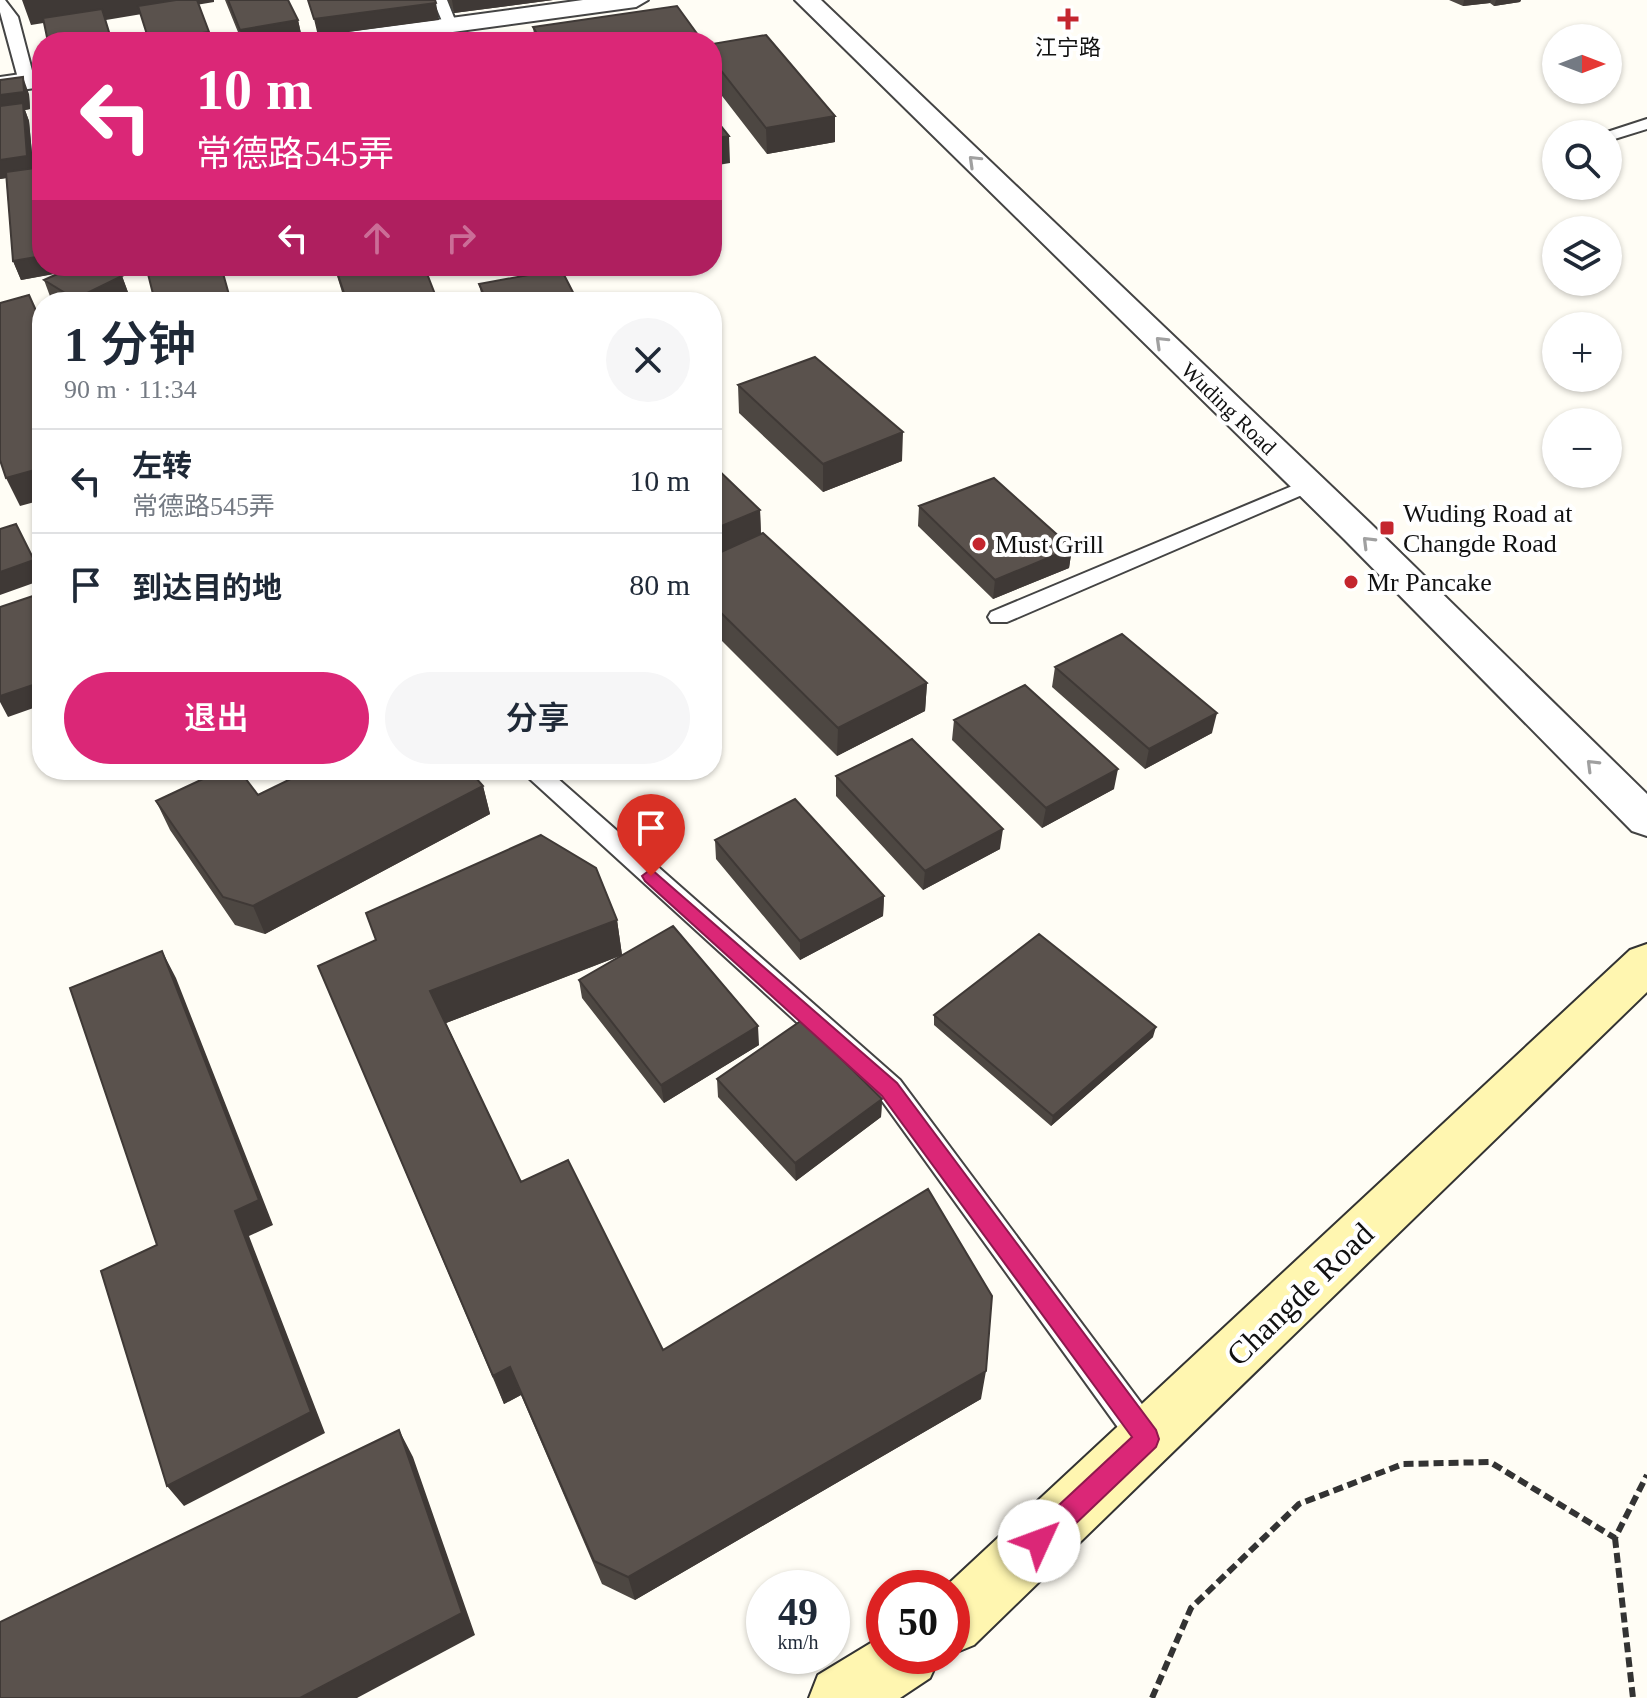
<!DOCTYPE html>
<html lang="zh">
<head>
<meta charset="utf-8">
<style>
  :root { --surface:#fff; --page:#f6f6f7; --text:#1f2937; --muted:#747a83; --line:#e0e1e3; --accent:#db2777 }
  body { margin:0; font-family:"Times New Roman","Noto Sans SC",serif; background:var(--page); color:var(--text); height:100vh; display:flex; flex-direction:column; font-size:30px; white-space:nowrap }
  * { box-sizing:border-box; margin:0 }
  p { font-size:26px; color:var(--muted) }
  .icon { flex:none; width:44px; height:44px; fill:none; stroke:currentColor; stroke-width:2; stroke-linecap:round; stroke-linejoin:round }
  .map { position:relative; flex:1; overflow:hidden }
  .panel { position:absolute; left:32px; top:292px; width:690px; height:488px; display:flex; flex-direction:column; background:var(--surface); border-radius:32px; box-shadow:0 2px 6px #0004 }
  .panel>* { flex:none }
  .hud { position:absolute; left:32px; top:32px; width:690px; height:244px; border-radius:32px; box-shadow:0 2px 6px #0004; background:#db2777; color:#fff; overflow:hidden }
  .needle { width:52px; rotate:90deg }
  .controls { position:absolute; left:1542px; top:24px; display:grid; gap:16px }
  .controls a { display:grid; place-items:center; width:80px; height:80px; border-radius:50%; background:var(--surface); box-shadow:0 2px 6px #0004; font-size:40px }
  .speed { position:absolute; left:746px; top:1570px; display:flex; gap:16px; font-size:40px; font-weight:700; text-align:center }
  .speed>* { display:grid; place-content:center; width:104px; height:104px; border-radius:50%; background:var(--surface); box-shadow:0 2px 6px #0004; line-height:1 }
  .speed small { font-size:20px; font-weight:400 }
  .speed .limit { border:12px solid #d22; background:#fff; color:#111 }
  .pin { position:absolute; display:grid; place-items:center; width:68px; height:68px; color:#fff; margin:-82px -34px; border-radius:50% 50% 50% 0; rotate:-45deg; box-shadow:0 0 8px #0007 }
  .pin .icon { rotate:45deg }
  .me { position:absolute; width:88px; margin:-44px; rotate:47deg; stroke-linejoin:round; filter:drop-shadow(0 0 6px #0008) }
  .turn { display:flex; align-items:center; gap:28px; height:168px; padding:0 32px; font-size:36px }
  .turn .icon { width:104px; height:104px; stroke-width:2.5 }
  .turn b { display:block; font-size:56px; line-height:68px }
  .lanes { display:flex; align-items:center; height:76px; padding:0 32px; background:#0003; justify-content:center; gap:40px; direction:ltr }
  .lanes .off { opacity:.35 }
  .round { display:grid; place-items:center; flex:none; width:84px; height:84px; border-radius:42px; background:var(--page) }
  .headline { display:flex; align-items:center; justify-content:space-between; height:136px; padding:0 32px }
  h1 { font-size:48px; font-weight:600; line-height:60px }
  .primary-button { display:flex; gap:16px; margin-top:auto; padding:16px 32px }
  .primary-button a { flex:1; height:92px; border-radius:48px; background:var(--accent); color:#fff; font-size:32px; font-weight:600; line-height:92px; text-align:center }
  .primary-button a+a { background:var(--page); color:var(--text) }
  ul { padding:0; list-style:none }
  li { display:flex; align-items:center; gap:24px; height:104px; padding:0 32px; border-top:2px solid var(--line) }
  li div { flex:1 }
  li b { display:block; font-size:30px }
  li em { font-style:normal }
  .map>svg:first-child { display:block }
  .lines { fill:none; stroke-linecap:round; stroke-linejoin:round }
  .service-casing { stroke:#444; stroke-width:4 }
  .minor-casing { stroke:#444; stroke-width:4 }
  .tertiary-casing { stroke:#444; stroke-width:4 }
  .secondary-casing { stroke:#333; stroke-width:4 }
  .path { stroke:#333; stroke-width:6; stroke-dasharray:10 5; stroke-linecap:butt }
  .service { fill:#fff; fill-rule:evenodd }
  .minor { fill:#fff; fill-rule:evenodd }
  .tertiary { fill:#fff; fill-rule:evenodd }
  .secondary { fill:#fff6b0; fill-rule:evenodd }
  .wall { fill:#4d4742 }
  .shaded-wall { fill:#3f3936 }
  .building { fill:#5a524d; stroke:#3f3936; stroke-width:2 }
  .oneway { stroke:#a0a0a0 }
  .route { fill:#db2777; stroke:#8e194d; stroke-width:2 }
  .poi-dot { fill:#c4262e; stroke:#fff; stroke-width:3 }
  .labels { text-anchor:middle; stroke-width:8; stroke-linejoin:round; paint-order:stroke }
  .far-poi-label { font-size:22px; fill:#111; stroke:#fff }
  .far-street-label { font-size:22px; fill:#111; stroke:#fff }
  .poi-label { font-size:26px; fill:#111; stroke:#fff; text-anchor:start }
  .near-street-label { font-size:32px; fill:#111; stroke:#fff }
</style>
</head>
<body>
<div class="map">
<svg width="1647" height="1698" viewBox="0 0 1647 1698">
  <rect width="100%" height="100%" fill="#fffdf5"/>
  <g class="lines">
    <defs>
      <path id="service" d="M0,0h5l13,17 17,65 -3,3 -13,-3 -19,-70z
        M433,0h14l10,25 -2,3h-10z
        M1647,119v10l-39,12v-7h-7z
        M1556,148v10l-9,-1v-6z
        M1309,479l10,6 -3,4 -309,133h-16l-3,-5 3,-5z
        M520,770h28l352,310 259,347 5,12 -5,12 -12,5 -12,-5 -255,-353z"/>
      <path id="minor" d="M795,0h26l549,523 277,271v42l-15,-5 -288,-292z"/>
      <path id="tertiary" d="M583,0h65l-12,7 -257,35h-66l12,-7z
        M42,71v16l-42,6v-16z"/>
      <path id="secondary" d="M1647,944v48l-673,653 -22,9v-66h-8l686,-638z
        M884,1635v21h56l-10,22 -30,20h-91l9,-23z"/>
    </defs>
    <use href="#service" class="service-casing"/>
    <use href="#minor" class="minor-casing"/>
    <use href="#tertiary" class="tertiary-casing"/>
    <use href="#secondary" class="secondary-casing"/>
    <path class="path" d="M1615,1538l18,160
      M1152,1698l39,-90 108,-104 104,-40 87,-2 125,76 32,-63"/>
    <use href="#service" class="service"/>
    <use href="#minor" class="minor"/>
    <use href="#tertiary" class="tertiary"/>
    <use href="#secondary" class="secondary"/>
  </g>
  <path class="wall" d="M225,0h63l10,20 4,18 -28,4h-32z
    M448,0h105l-99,13z
    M1449,0h72l-1,2 -26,4 -4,-3 -27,3z
    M533,27l166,15h-164z
    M712,44l123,72v26l-68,12 -55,-71z
    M29,94l1,15 -5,1 4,11 13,145 80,10 7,19 -14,7h-59l-5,-3 -7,-19 16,-7 -39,7 -8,-19 -7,-83 -6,1z
    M334,266h90l14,36h-93z
    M479,284l99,18h-95z
    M738,385l164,76 -79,31 -84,-79z
    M712,464l48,46 1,24 166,149 -2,28 -88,45 -125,-125z
    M919,506l153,42 -3,20 -76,31 -75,-73z
    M1055,667l157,66 -67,36 -93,-82z
    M954,720l160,69 -72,39 -90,-88z
    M836,776l164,73 -77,41 -87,-94z
    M483,786l7,28 -225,120 -30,-9 -65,-95 -14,-29 102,-6z
    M715,840l169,56 -1,20 -83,44 -84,-101z
    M617,920l5,35 137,90 -95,58 -82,-105 -3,-18 41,-24 -174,67 75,159 142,168 318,49 -346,201 -33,-16 -81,-189 -17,9 -186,-438z
    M934,1015l219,22 -102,89 -117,-101z
    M717,1079l165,20 -1,18 -85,64 -78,-84z"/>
  <path class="shaded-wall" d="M22,0h192v2l-108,18 -19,-4 -56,9z
    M452,0h101l-99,13z
    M1464,0h27l-1,3 -27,3z
    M1496,0h25l-1,2 -26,4z
    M436,3l3,17 -121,16 -4,-17z
    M298,20l4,18 -28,4h-31l-3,-12z
    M209,32l2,10 -62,-1z
    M698,35l1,7h-48z
    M23,77l6,17 1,15 -5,1 4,11 5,53 -34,5v-84z
    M835,116v26l-68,12 -1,-26z
    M729,136l1,27 -18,3v-27z
    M42,256v10h37v3l-58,11 -8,-19z
    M122,276l7,19 -14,7h-39l-1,-3z
    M903,432l-1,29 -79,31v-28z
    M42,468v32l-22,6 -14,-28z
    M760,510l1,29 -49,20v-29z
    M1072,548l-3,20 -76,31 2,-19z
    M34,560l8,17v3l-42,15v-23z
    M42,682v23l-34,12 -8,-15v-6z
    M927,683l-2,28 -88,45 1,-28z
    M1217,713l-5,20 -67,36 4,-20z
    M1118,769l-4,20 -72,39 4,-20z
    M483,786l7,28 -225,120 -12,-28z
    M1003,829l-3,20 -77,41 2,-19z
    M884,896l-1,20 -83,44v-19z
    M617,920l5,35 -181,70 -11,-34z
    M162,951l14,27 97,247 -24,11 76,197 -141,73 -17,-20 68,-275z
    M758,1026l1,19 -95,58 -3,-18z
    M1156,1027l-3,10 -102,89 2,-10z
    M882,1099l-1,18 -85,64 -1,-18z
    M510,1367l11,28 -17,9 -11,-28z
    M986,1371l-5,28 -346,201 -7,-23z
    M399,1430l14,27 62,178 -118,63h-57z"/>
  <path class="building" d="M176,0h21l12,32 -60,9 -11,-35z
    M228,0h60l10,20 -58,10z
    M308,0h127l1,3 -122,16z
    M677,6l21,29 -47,7h-109l-9,-15z
    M102,9l10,33h-64l-5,-24z
    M766,35l69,81 -69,12 -54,-69v-15z
    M23,77l1,15 -24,3v-15z
    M23,103l4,53 -27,4v-54z
    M712,115l17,21 -17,3z
    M42,167v89l-29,5 -7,-89z
    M75,266h28l19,10 -47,23 -31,-19z
    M146,266h75l10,36h-76z
    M335,266h89l14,36h-91z
    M561,269l17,33h-91l-8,-18z
    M29,295l13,29v144l-36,10 -6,-18v-157z
    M815,357l88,75 -80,32 -85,-79z
    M712,464l48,46 -48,20z
    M994,478l78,70 -77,32 -76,-74z
    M16,524l18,36 -34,12v-43z
    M763,533l164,150 -89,45 -126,-124v-48z
    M42,593v89l-42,14v-89z
    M1122,634l95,79 -68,36 -94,-82z
    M1025,685l93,84 -72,39 -92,-88z
    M912,739l91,90 -78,42 -89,-95z
    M222,770h17l19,25 51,-25h160l14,16 -230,120 -30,-9 -67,-96z
    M795,799l89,97 -84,45 -85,-101z
    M541,835l55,33 21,52 -187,71 91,191 47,-22 95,190 265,-161 64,107 -6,75 -358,206 -34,-16 -84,-194 -17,9 -175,-410 58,-26 -10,-27z
    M673,926l85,100 -97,59 -82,-105z
    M1039,934l117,93 -103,89 -119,-101z
    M162,951l97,249 -24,11 76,201 -144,74 -66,-215 56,-26 -87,-257z
    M802,1020l80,79 -87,64 -78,-84z
    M399,1430l63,183 -162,85h-300v-76z"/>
  <defs><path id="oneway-chevron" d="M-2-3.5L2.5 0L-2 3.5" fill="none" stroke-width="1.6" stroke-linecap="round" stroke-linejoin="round" transform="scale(2)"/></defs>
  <g class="oneway">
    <use href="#oneway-chevron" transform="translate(974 161) rotate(-136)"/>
    <use href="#oneway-chevron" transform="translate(1161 342) rotate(-136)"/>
    <use href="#oneway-chevron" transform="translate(1368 542) rotate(-135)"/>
    <use href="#oneway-chevron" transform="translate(1592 765) rotate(-135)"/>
  </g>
  <path class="route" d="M651,869l246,214 259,347 3,9 -3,8 -108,103 -9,4 -9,-4 -4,-9 4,-9 102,-95 -250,-341 -237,-215 -3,-5z"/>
  <g class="poi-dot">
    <path d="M1064 7h8v8h8v8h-8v8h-8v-8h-8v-8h8z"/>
    <rect x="1379" y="520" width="16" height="16" rx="4"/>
    <circle cx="979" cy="544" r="8"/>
    <circle cx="1351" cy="582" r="8"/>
  </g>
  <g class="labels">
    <g class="far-poi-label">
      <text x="1068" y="55">江宁路</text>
    </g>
    <g class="far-street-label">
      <text transform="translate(1229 408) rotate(44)" y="8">Wuding Road</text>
    </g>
    <g class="poi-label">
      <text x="1403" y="522">Wuding Road at<tspan x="1403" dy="30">Changde Road</tspan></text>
      <text x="995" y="553">Must Grill</text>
      <text x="1367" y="591">Mr Pancake</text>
    </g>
    <g class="near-street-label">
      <text transform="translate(1300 1294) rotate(-44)" y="11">Changde Road</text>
    </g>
  </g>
</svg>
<div class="controls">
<a><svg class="needle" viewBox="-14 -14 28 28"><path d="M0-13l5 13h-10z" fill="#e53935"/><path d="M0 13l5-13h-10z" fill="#747a83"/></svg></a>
<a><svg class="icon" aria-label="search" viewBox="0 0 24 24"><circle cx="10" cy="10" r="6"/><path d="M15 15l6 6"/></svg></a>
<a><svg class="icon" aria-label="layers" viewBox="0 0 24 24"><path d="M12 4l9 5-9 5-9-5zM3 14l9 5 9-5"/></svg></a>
<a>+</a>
<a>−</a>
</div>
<div class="speed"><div>49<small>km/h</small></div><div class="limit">50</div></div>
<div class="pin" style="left:651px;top:876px;background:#d93025"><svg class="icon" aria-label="arrive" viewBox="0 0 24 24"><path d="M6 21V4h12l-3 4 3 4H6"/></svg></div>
<svg class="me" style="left:1039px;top:1541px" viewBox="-20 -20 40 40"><circle r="19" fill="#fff"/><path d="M0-13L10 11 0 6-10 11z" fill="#db2777"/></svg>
<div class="hud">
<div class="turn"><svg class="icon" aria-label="left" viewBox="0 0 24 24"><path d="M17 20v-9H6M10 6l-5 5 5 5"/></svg><div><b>10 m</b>常德路545弄</div></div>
<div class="lanes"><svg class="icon" aria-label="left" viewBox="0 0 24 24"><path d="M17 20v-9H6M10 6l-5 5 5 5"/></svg><svg class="icon off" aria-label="ahead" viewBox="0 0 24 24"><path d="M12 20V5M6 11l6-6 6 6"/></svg><svg class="icon off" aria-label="right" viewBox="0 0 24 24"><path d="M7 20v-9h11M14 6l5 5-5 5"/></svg></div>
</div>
<section class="panel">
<div class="headline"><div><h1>1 分钟</h1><p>90 m · 11:34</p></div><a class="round"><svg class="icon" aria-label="close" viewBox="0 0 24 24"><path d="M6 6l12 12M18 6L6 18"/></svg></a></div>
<ul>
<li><svg class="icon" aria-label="left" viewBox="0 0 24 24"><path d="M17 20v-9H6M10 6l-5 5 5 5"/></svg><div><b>左转</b><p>常德路545弄</p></div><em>10 m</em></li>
<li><svg class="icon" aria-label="arrive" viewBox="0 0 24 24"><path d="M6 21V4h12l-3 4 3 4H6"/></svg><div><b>到达目的地</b></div><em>80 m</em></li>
</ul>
<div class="primary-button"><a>退出</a><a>分享</a></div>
</section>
</div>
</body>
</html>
